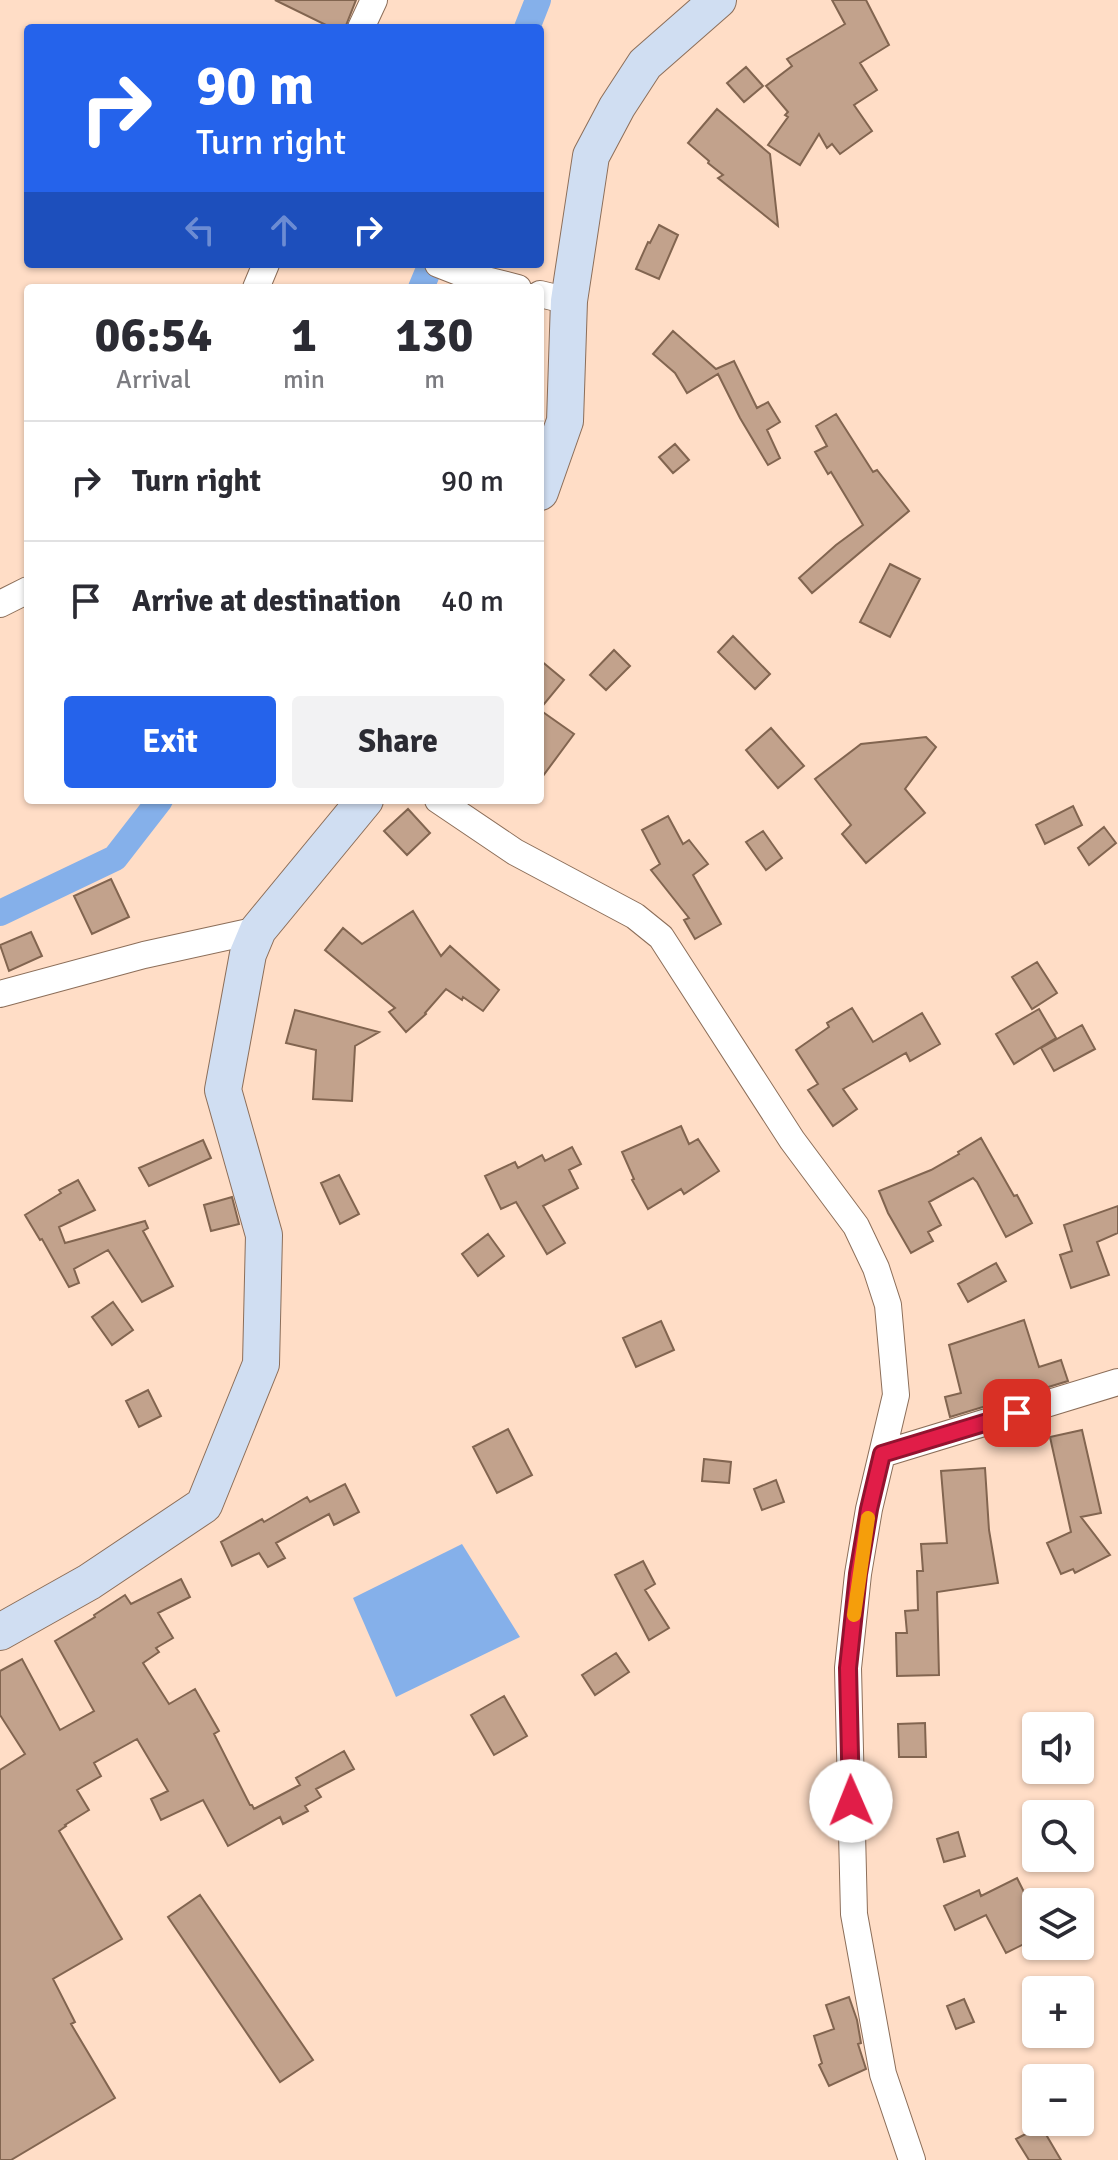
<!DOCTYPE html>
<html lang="en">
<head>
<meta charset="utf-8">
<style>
  :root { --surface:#fff; --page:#f2f2f3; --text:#2b2b33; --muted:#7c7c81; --line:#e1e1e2; --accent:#2563eb }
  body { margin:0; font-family:Signika,sans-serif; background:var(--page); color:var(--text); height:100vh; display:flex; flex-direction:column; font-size:30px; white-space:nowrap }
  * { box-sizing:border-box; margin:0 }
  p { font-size:26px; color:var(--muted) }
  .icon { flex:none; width:44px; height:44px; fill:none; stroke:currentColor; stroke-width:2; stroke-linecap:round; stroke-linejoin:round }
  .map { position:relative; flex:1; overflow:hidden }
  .side { position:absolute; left:24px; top:284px; width:520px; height:520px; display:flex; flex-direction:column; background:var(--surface); border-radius:8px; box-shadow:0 2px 6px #0004 }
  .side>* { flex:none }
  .guide { position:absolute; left:24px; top:24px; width:520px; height:244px; border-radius:8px; box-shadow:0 2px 6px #0004; background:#2563eb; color:#fff; overflow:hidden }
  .controls { position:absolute; left:1022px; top:1712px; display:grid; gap:16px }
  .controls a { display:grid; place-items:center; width:72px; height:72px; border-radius:8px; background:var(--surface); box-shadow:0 2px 6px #0004; font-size:40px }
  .pin { position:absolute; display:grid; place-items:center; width:68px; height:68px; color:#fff; margin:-34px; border-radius:16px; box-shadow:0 4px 12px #0006 }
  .me { position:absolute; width:88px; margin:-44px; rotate:359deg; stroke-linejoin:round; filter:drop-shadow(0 0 6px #0008) }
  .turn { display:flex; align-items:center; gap:28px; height:168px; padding:0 40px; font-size:36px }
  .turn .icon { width:104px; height:104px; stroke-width:2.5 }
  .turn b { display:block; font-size:56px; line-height:68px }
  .lanes { display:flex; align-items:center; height:76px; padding:0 40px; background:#0003; justify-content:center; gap:40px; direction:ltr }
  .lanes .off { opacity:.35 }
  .eta { display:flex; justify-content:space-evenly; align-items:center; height:136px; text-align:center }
  .eta b { font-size:48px; font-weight:800; line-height:56px }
  .cta { display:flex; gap:16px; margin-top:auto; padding:16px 40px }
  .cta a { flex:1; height:92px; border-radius:8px; background:var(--accent); color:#fff; font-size:32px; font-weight:800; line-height:92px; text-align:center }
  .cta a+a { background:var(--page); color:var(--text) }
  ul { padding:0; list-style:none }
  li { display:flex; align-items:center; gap:24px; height:120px; padding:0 40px; border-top:2px solid var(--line) }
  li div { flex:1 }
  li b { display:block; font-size:30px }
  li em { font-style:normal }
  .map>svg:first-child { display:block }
  .water { fill:#85b0ea }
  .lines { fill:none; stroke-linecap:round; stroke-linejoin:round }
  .canal { stroke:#85b0ea; stroke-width:26 }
  .building { fill:#c2a28c; stroke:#826550; stroke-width:2 }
  .minor-casing { stroke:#8c6e59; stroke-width:28 }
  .secondary-casing { stroke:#8c6e59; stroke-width:38 }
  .minor { stroke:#fff; stroke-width:26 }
  .secondary { stroke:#d0def2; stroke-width:36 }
  .route-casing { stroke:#92132f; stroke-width:20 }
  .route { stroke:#e11d48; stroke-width:14 }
  .slow { stroke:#f59e0b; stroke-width:14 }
</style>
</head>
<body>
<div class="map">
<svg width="1118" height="2160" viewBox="0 0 1118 2160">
  <rect width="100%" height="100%" fill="#ffddc6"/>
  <path class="water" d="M462,1544l58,93 -124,60 -43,-99z"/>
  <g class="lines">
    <path class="canal" d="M527,28l11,-28
      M421,288l10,-24
      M0,913l115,-55 45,-58"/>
  </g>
  <path class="building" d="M275,0h81l-11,28h-13z
    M832,0h34l23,45 -29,18 17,27 -23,15 18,26 -32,23 -8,-10 -5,4 -8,-14 -19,31 -32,-20 20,-28 -3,-2 3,-3 -22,-26 26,-20 -5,-7 58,-35z
    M746,67l17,19 -19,16 -17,-19z
    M717,109l53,45 8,72 -60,-48 5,-3 -15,-12 1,-2 -21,-18z
    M659,225l19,10 -19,44 -23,-10 12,-27 2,1z
    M673,331l43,38 18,-8 23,47 11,-6 12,20 -13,8 13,28 -12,7 -28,-47 -22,-44 -31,19 -12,-20 -22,-19z
    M836,414l37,58 4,-2 32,41 -97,82 -13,-15 37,-33 27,-20 -32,-53 -3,2 -13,-22 12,-6 -11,-20z
    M675,444l14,16 -16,13 -14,-16z
    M890,564l30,15 -30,58 -30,-15z
    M733,636l37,38 -15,15 -37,-37z
    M614,650l16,16 -24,24 -16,-15z
    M540,660l24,20 -24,29z
    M540,710l34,24 -34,46z
    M771,728l33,38 -26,22 -32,-38z
    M926,737l10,10 -31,42 20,24 -59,50 -24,-29 9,-9 -36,-46 46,-35z
    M1073,806l9,19 -37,19 -9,-19z
    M408,809l22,24 -23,22 -23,-24z
    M668,816l15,28 6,-4 19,24 -15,11 28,49 -26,15 -11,-19 5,-2 -38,-48 9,-6 -18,-34z
    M1104,827l12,16 -27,22 -11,-17z
    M763,831l19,27 -16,12 -20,-28z
    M111,879l18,38 -37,17 -18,-38z
    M413,911l28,45 9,-10 49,44 -16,21 -20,-14 -1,3 -16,-11 -21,24 1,1 -20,18 -17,-20 6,-4 -70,-58 18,-22 19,16z
    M31,932l11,24 -33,15 -9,-26z
    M1037,962l20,31 -25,16 -20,-32z
    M852,1008l21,34 49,-29 18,31 -30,17 -4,-8 -63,36 14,20 -24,17 -25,-36 10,-6 -22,-34 33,-23 -2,-4z
    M1039,1009l17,29 -42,26 -18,-30z
    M295,1010l84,22 -24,14 -3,55 -39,-2 3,-49 -30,-7z
    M1082,1025l13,24 -41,22 -13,-23z
    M681,1126l8,18 9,-5 21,32 -35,23 -3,-5 -33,20 -16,-29 2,-1 -12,-27z
    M981,1138l33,58 3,-1 15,28 -26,14 -29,-55 -4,-4 -44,24 12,23 -13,7 5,9 -22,12 -23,-40 -9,-22 52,-21 28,-16 -1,-2z
    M203,1140l8,18 -62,28 -10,-18z
    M572,1147l9,17 -12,6 9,18 -35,18 22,37 -18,11 -31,-52 -15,7 -16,-33 30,-14 3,6 24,-13 3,6z
    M339,1175l20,39 -19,10 -19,-41z
    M78,1180l17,30 -36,17 6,16 80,-22 3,7 -5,3 30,55 -31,16 -34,-52 -34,19 5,14 -10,4 -27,-48 -2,1 -15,-25 36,-22 -2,-3z
    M232,1197l7,27 -28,7 -7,-26z
    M1118,1206v27l-21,9 12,33 -38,13 -11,-33 12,-4 -8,-26z
    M488,1234l16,22 -26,20 -16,-22z
    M996,1263l10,18 -38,21 -10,-18z
    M113,1302l20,28 -21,15 -20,-28z
    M1024,1320l15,47 22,-7 7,21 -118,36 -5,-20 16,-4 -12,-48z
    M661,1321l13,29 -38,17 -13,-29z
    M148,1390l13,26 -22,11 -13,-26z
    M508,1429l24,46 -35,18 -24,-46z
    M1082,1430l19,83 -20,4 29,38 -35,18 -2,-4 -12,5 -14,-31 24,-11 -21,-95z
    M704,1459l27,3 -2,21 -27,-2z
    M985,1468l4,62 9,53 -61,9 2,83 -42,1 -1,-43h11l-2,-22 13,-1 -1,-39h6l-2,-27 26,-1 -6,-72z
    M776,1480l8,22 -22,8 -8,-21z
    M345,1484l14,28 -25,13 -5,-11 -53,29 9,15 -17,9 -9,-14 -27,13 -11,-24 41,-23 2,3 43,-25 3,5z
    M643,1561l12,23 -10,6 24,38 -20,12 -34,-65z
    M181,1579l9,18 -32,16 15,25 -17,10 3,4 -16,11 26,41 26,-15 24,42 -5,3 36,71h2l2,4 46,-24 -4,-7 48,-27 10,18 -38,20 5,8 -16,9 3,5 -25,13 -3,-7 -52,29 -25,-46 -42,20 -10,-21 17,-8 -31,-52 -43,24 7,13 -24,14 12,20 -24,15 1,1 -7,5 63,108 -69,40 22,43 -4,2 44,74 -104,62h-11v-390l25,-16 -25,-39v-44l22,-12 38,71 34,-19 -39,-70 40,-24 -1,-2 31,-20 6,9z
    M616,1653l13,19 -34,23 -13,-20z
    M504,1696l23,40 -33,19 -23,-40z
    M925,1723l1,34h-27l-1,-33z
    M958,1832l7,24 -21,6 -7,-23z
    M1017,1878l19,38v22l-30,15 -20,-38 -31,15 -11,-24 35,-16 2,6z
    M200,1895l113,165 -33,22 -112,-165z
    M849,1997l8,23 4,23 -3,1 8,25 -37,17 -10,-21 3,-2 -8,-27 20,-7 -8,-24z
    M964,1999l10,23 -18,7 -9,-23z
    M1041,2126l20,34h-32l-13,-21z"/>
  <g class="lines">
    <defs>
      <path id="minor" d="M361,28l13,-28
        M438,264l28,11 52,13
        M256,288l10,-24
        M540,294l29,7
        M0,604l28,-14
        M438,800l77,52 120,64 26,21 131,203 64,86 20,42 12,37 8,90 -27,114 -11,65 -10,94 6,246 29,160 29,86
        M0,994l144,-39 114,-25
        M882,1454l236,-72"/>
      <path id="secondary" d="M540,492l25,-71 4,-120 22,-145 26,-49 28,-43 73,-64
        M0,1632l89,-50 115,-77 57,-141 3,-129 -41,-145 25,-136 10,-24 107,-130"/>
    </defs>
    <use href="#minor" class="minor-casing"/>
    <use href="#secondary" class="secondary-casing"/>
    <use href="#minor" class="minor"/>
    <use href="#secondary" class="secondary"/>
  </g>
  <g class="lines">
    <defs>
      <path id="route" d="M851,1801l-3,-133 10,-94 11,-65 13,-55 135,-41"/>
    </defs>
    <use href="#route" class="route-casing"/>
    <use href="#route" class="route"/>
    <path class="slow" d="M854,1615l14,-97"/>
  </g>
</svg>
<div class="controls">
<a><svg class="icon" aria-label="sound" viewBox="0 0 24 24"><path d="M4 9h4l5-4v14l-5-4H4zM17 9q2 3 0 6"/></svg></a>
<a><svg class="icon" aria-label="search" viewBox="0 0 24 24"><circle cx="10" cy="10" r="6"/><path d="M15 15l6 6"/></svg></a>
<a><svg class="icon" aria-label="layers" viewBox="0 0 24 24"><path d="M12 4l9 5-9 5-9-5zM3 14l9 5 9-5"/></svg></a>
<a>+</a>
<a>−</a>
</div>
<div class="pin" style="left:1017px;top:1413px;background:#d93025"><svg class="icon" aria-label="arrive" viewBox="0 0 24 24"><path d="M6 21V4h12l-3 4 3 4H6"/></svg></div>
<svg class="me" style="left:851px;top:1801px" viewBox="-20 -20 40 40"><circle r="19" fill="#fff"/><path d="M0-13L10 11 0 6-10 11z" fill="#e11d48"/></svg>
<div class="guide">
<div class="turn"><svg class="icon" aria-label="right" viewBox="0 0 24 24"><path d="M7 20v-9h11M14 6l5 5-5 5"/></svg><div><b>90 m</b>Turn right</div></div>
<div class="lanes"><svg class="icon off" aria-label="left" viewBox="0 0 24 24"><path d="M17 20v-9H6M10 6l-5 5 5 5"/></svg><svg class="icon off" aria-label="ahead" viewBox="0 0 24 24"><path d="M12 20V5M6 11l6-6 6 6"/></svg><svg class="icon" aria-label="right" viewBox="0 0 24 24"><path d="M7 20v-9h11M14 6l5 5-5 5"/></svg></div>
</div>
<section class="side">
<div class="eta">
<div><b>06:54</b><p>Arrival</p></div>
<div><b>1</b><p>min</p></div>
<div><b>130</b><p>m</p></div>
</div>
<ul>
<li><svg class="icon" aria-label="right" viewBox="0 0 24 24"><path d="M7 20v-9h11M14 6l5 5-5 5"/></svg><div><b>Turn right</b></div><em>90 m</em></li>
<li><svg class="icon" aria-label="arrive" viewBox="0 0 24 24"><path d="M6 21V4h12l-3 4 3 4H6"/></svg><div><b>Arrive at destination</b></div><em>40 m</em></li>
</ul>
<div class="cta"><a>Exit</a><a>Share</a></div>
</section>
</div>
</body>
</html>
